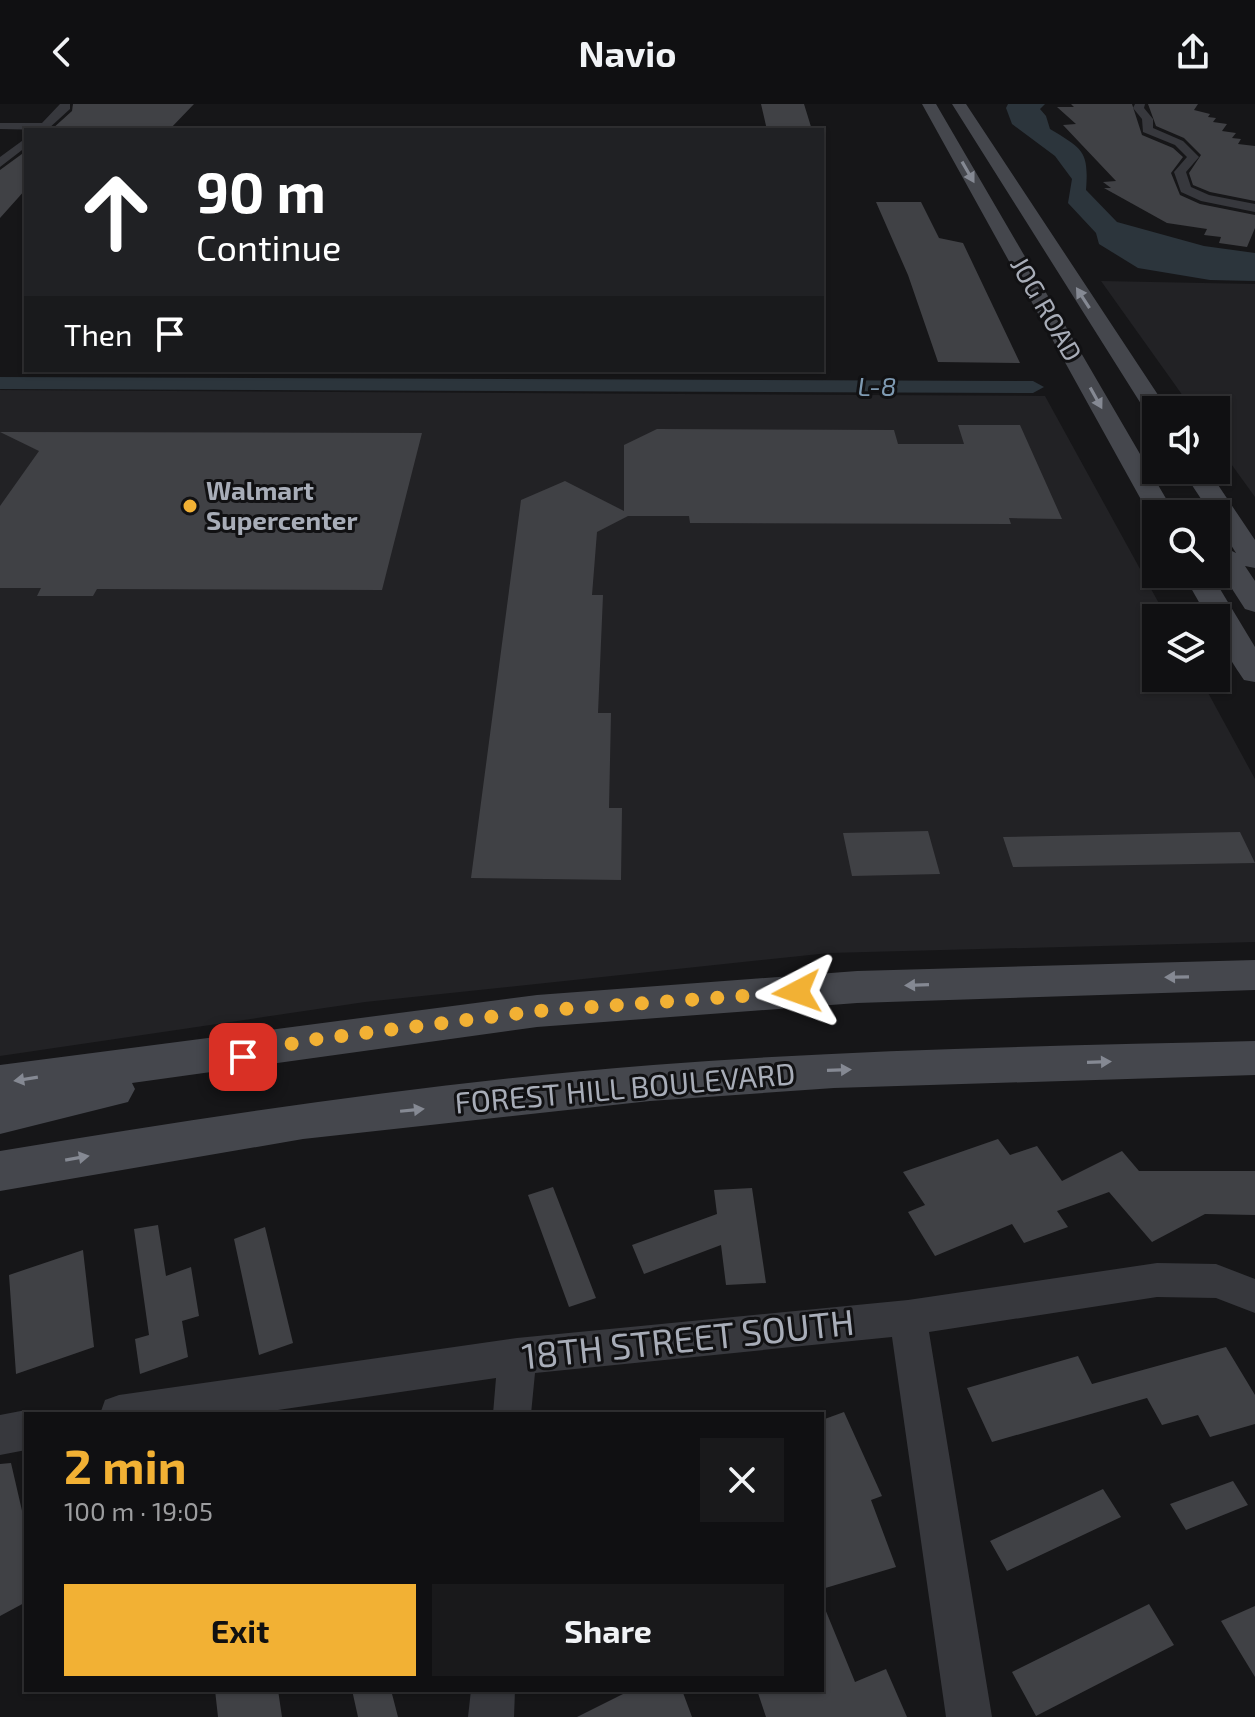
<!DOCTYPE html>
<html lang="en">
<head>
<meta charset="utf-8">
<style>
  :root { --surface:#101012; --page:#19191b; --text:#f1f3f6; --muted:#9c9d9f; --line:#303032; --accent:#f2b134 }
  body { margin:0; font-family:"Exo 2",sans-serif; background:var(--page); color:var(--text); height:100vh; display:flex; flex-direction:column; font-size:30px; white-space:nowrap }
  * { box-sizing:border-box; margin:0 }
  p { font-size:26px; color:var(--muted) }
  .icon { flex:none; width:44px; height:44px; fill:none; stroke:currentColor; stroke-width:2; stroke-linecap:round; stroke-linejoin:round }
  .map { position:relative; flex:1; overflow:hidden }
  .sheet { position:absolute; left:24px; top:1308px; width:800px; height:280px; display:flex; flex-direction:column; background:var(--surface); border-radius:0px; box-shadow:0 2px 6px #0004,0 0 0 2px var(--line) }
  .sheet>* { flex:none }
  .banner { position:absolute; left:24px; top:24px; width:800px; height:244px; border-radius:0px; box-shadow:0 2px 6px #0004,0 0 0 2px var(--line); background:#202124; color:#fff; overflow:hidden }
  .fabs { position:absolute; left:1142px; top:292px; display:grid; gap:16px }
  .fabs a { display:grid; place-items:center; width:88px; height:88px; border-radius:0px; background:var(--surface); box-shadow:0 2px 6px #0004,0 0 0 2px var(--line); font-size:40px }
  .pin { position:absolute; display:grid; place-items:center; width:68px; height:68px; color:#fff; margin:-34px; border-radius:16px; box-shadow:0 4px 12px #0006 }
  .me { position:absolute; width:88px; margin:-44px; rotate:266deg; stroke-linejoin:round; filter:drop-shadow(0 0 6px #0008) }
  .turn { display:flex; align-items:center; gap:28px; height:168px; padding:0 40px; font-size:36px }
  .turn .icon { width:104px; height:104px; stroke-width:2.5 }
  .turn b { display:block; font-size:56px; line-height:68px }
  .then { display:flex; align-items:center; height:76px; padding:0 40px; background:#0003; gap:16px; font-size:30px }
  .round { display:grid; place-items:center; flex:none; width:84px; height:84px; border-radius:0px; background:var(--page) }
  .overview { display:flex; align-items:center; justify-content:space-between; height:136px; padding:0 40px }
  h1 { font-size:48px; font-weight:700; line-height:60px; color:var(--accent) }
  .action { display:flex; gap:16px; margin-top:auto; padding:16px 40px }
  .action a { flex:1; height:92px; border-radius:0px; background:var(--accent); color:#111; font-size:32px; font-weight:700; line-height:92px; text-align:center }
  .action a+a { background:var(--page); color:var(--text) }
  header { display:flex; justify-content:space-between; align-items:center; height:104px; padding:0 40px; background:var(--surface); font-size:36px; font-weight:700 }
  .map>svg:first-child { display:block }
  .built { fill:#222225 }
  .water { fill:#2c353c }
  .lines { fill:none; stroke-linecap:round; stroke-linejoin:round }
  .canal { fill:#2c353c; fill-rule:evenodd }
  .building { fill:#404145 }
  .street { fill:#37383d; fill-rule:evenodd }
  .secondary { fill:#45474d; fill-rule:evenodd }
  .oneway { fill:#858993 }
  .route { stroke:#f2b134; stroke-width:14; stroke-dasharray:0 25.2 }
  .poi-dot { fill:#f2b134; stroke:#111113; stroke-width:3 }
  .labels { text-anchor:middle; stroke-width:6; stroke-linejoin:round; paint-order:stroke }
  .far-street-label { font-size:26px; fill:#a8adb8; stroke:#111113 }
  .far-water-label { font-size:26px; font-style:italic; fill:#7f9bb3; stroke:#111113 }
  .far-poi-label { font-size:26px; font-weight:bold; fill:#a8adb8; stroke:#111113; text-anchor:start }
  .street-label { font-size:30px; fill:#a8adb8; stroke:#111113 }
  .near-street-label { font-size:36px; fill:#a8adb8; stroke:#111113 }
</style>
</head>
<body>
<header><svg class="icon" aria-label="back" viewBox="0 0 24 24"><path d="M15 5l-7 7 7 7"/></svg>Navio<svg class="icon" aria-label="share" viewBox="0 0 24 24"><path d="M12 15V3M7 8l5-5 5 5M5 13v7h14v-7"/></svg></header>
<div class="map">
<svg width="1255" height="1613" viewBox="0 0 1255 1613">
  <rect width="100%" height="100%" fill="#161618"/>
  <path class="built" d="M1101,177l154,3v213l-39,-54v-33h-23z
    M0,286l1045,6 122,222h-11v60h44l55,101v163l-426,11 -464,49 -365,54z"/>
  <path class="water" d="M1008,0h37l-5,5 6,7 4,13c33,20 39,22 36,61l31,32 87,24 51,7v28l-45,-1 -72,-12 -39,-24 -3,-11 -28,-30 4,-24 -17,-23 -43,-32 -6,-16z"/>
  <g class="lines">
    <path class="canal" d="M0,273l1033,4 11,6 -11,6 -1033,-4z"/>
  </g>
  <path class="building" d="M73,0h121l-25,26h-118l21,-19z
    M761,0h43l8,26h-45z
    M1071,0h61l10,31 31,13 10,9 -12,16 9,22 20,9 55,11v13l-8,19 -28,-4 2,-6 -17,-2 3,-6 -40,-6 -63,-35h7l-8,-6 13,-1 -53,-56 13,-1 -19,-17h17z
    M1148,0h50l-4,6 16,4 -2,3 8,1 -3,4 14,2 -5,7 14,2 -4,5 9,1 -3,5 17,2v55l-45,-9 -17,-7 -4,-12 12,-18 -17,-17 -28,-12z
    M26,47v38l-26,29v-48z
    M876,98h45l18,36 24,5 57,120 -82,-1 -30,-87z
    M958,321h62l42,94 -53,-1 2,6 -321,-1 -1,-7h-61l-31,16 -5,63h11l-5,118h13l-2,95h13l-1,72 -150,-2 50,-378 44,-19 59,30v-66l33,-16 237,1 4,14h66z
    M0,328l422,1 -40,157 -285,-1 -4,7h-56l4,-8h-41v-82l39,-55z
    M928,727l12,43 -88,2 -9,-43z
    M1240,728l15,31 -242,4 -10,-30z
    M998,1035l12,16 27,-9 25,35 60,-30 17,20h116v44l-50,-1 -53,28 -43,-50 -52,19 11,16 -44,16 -12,-19 -77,32 -27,-44 17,-7 -22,-33z
    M553,1083l43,111 -27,9 -41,-112z
    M752,1084l14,95 -40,2 -5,-40 -77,29 -12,-29 85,-31 -3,-24z
    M158,1121l8,51 25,-9 8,49 -17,5 6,36 -48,17 -5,-35 14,-4 -15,-106z
    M265,1123l28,116 -34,12 -25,-116z
    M83,1146l11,97 -78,27 -7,-99z
    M1226,1243l29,48v29l-45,13 -12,-22 -36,10 -15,-27 -155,44 -25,-54 111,-32 14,28z
    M844,1308l38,84 -11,4 25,67 -74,22v-169z
    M11,1359l15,65v74l-26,14v-152z
    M1233,1377l15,24 -62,25 -16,-26z
    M1103,1385l18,28 -114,54 -17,-30z
    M823,1500l32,78 31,-13 21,48h-141l-9,-27h65z
    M1149,1500l25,41 -138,71 -24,-44z
    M1255,1502v71l-34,-56z
    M215,1586h63l4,27h-64z
    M352,1586h39l7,27h-40z
    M631,1586h51l10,27h-115z"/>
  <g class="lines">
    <path class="street" d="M60,0h10v5l-23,21 -47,-1v-6h42z
      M1135,0h10l-1,4 9,11v9l30,13 16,16 -13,15 5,15 18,8 46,9v8l-54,-11 -20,-9 -7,-20 13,-15 -12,-12 -32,-13 -1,-13 -9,-11z
      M26,34v9l-26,20v-10z
      M1157,1159l59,1 39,15v34l-39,-15 -59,-1 -228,35 63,385h-46l-54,-380 -357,36 -4,41h-38l3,-36 -246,36h-150l5,-14 14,-5 398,-57 391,-38z
      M26,1306l9,4h-9v36l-26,5v-40z
      M471,1586h44l-1,27h-46z"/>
    <path class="secondary" d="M922,0h14l239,410h-19v6l-7,-6z
      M952,0h14l202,306h-12v7l-8,-2z
      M1182,366h26l47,70v28l-10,-2 10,15v31l-10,-3 -29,-45v-21l20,10 -20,-32v-7h-5z
      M1183,470h28l44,73v35l-11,-2c-12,-18 -28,-40 -28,-62h-8z
      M1255,856v30l-398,13 -320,24 -405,56 3,6 -7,13 -128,32v-69l537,-70 320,-24z
      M1255,937v34l-421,13 -184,13 -347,38 -303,52v-40c217,-36 434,-69 653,-86 201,-16 401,-19 602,-24z"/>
  </g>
  <defs><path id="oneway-solid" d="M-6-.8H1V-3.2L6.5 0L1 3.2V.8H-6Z" transform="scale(2)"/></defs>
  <g class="oneway">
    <use href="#oneway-solid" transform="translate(968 68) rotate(60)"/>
    <use href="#oneway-solid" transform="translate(1083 194) rotate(-123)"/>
    <use href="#oneway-solid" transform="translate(1096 294) rotate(61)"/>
    <use href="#oneway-solid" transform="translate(1177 873) rotate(179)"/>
    <use href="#oneway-solid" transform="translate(917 881) rotate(178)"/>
    <use href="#oneway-solid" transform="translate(1099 958) rotate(-2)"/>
    <use href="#oneway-solid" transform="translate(839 966) rotate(-2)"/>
    <use href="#oneway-solid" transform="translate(26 975) rotate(171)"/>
    <use href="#oneway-solid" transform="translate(412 1006) rotate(-6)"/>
    <use href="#oneway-solid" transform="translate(77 1054) rotate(-10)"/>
  </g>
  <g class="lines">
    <path class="route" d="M243,953l59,-16 235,-30 260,-19"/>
  </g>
  <circle class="poi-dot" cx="190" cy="402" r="8"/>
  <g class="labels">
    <g class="far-street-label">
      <text transform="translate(1046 205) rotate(60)" y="9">JOG ROAD</text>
    </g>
    <g class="far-water-label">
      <text x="877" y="292">L-8</text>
    </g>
    <g class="far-poi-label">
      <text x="206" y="396">Walmart<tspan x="206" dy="30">Supercenter</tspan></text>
    </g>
    <g class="street-label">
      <text transform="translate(625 985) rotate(-5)" y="10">FOREST HILL BOULEVARD</text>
    </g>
    <g class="near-street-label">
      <text transform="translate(688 1235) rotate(-6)" y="13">18TH STREET SOUTH</text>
    </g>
  </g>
</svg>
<div class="fabs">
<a><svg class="icon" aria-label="sound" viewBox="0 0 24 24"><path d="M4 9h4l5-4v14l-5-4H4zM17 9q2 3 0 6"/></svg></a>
<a><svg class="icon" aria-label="search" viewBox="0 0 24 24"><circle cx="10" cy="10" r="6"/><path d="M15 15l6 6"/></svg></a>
<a><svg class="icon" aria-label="layers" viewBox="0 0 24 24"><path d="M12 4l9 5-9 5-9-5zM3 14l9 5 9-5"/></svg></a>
</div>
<div class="pin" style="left:243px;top:953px;background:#d93025"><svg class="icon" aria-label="arrive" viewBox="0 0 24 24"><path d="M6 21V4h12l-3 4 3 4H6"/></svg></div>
<svg class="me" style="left:797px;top:888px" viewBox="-20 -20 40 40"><path d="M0-17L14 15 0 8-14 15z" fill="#f2b134" stroke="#fff" stroke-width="4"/></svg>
<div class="banner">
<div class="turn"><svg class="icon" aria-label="ahead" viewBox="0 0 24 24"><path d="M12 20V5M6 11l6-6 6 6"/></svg><div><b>90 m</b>Continue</div></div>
<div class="then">Then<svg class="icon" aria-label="arrive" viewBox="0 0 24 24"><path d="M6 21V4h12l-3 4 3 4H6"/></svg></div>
</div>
<section class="sheet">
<div class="overview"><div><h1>2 min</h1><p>100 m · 19:05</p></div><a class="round"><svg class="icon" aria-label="close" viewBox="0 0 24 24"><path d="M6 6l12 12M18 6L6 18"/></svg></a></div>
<div class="action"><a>Exit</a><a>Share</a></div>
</section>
</div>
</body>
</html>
